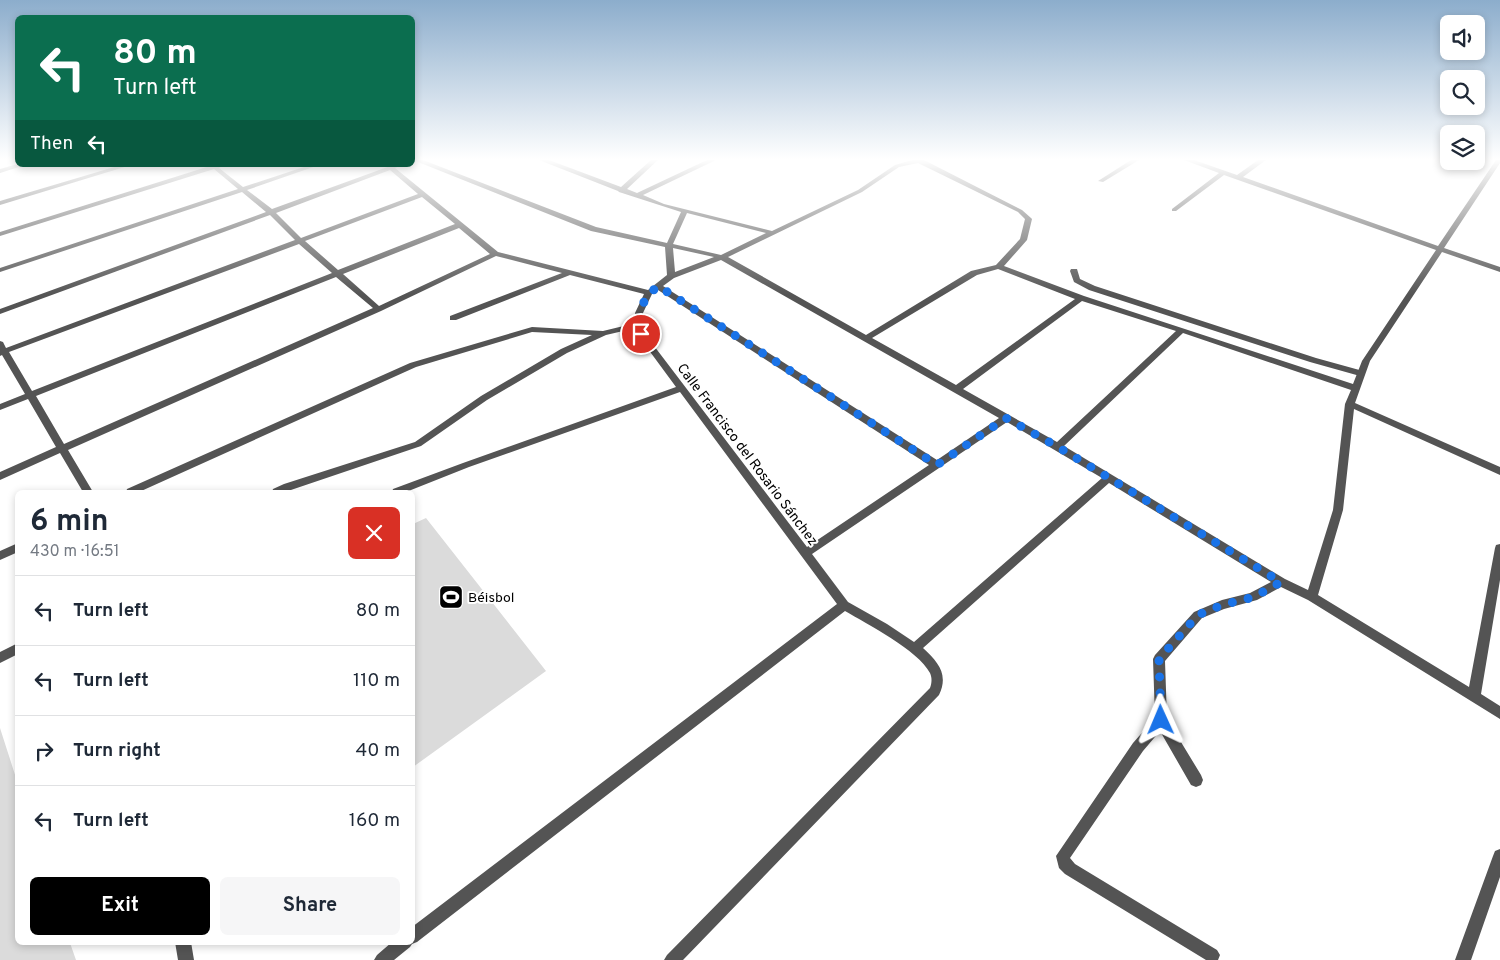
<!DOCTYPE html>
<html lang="en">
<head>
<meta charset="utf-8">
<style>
  :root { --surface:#fff; --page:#f6f6f7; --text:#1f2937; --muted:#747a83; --line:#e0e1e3; --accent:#000 }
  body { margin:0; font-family:Overpass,sans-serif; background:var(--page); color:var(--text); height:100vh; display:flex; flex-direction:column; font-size:19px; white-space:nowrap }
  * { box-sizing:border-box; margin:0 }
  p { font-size:16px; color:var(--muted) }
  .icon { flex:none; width:28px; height:28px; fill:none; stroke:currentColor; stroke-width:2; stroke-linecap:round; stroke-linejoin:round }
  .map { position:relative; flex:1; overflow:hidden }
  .side { position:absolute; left:15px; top:490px; width:400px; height:455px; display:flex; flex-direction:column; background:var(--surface); border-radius:8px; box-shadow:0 2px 8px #0003 }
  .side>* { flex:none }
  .banner { position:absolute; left:15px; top:15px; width:400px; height:152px; border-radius:8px; box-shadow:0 2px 8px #0003; background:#0b6e4f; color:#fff; overflow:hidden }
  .tools { position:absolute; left:1440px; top:15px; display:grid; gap:10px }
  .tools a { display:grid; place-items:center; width:45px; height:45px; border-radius:8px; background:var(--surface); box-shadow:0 2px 8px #0003; font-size:25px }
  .pin { position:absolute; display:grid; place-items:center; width:42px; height:42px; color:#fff; margin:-21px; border:2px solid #fff; border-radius:50%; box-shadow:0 1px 5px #0007 }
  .me { position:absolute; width:55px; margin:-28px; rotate:359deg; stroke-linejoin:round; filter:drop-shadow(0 0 4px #0008) }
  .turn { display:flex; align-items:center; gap:18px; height:105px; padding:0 15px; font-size:22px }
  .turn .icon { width:65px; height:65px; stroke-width:2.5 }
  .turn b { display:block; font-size:35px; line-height:42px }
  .then { display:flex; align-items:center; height:48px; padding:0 15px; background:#0003; gap:10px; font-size:19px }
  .round { display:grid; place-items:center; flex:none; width:52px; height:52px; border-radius:8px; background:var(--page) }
  .overview { display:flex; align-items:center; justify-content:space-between; height:85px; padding:0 15px }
  h1 { font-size:30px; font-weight:700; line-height:38px }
  .button { display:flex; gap:10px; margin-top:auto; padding:10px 15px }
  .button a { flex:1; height:58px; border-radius:8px; background:var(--accent); color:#fff; font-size:20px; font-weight:700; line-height:58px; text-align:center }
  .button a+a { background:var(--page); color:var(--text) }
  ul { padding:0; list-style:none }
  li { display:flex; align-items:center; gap:15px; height:70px; padding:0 15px; border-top:1px solid var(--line) }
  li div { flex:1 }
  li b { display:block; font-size:19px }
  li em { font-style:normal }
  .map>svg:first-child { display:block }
  .green { fill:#dbdbdb }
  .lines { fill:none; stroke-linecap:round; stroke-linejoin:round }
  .lane { fill:#545454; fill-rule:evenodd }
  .street { fill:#545454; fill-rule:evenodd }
  .route { stroke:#1a73e8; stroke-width:9; stroke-dasharray:0 16.2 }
  .labels { text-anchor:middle; stroke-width:4; stroke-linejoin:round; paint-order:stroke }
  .street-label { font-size:14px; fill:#000; stroke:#fff }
  .poi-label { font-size:14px; fill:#000; stroke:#fff; text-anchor:start }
</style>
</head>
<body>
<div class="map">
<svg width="1500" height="960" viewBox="0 0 1500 960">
  <rect width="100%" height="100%" fill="#fff"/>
  <path class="green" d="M426,518l120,153 -133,96v-243z
    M0,728l17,53 1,161 52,1 6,17h-76z"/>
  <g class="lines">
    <path class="lane" d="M1071,269h6l3,10 15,7 221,72 47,13 1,2 -4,3 -50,-14 -221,-72 -15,-8 -4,-11z"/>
    <path class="street" d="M413,160h10l173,67 71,16 14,-31 -62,-20 -1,-1 -79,-31h10l72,27 30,-27h7l-31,29 10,4 70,-33h9l-73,35 21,9 108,27 86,-41 37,-25 17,-5h12l98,50 9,8 1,1 -5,21 -23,26 80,30 269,88 9,-23 74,-111 -212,-75 -48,36h-4v-2l47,-36 -35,-13h10l43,15 21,-15h8l-23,17 195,69 58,-86h4v3l-56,85 56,19v5l-58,-20 -72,109 -15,42 145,64v8l-146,-66 -11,101 -25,85 151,92 26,-139 1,-3 4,-1v36l-19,114 19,12v13l-192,-119 -27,-13 -24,13 -33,9 -22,9 -37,43 2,58 34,56 2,5 -2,5 -5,2 -5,-2 -31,-54 -17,20 -73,107 5,6 142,86 3,5 -2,5h-12l-141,-86 -6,-6 -3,-12 77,-113 22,-25 -2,-59 2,-4 39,-43 28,-12 28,-7 21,-11 -162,-99 -186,165c15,14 26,26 16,47l-256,265h-19l3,-5 263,-267c2,-6 2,-10 0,-15 -12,-23 -63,-49 -85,-62l-428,331 -5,2 -2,3 -16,13h-20l3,-5 15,-13h20v-15l425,-323 -157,-212 -211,75 -63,25h-14l1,-3 70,-26 213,-76 -39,-53 -1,-6 -30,7 -39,18 -80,47 -66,46 -136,46h-13l1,-3 11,-5 131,-42 66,-46 80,-47 31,-14 -60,-3 -116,35 -277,125h-13l1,-3 283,-126 122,-36 71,4 33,-8 -1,-10 9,-19 -74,-19 -114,45h-6v-4l112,-43 -66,-17 -115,55 -313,139 25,42h-10l-23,-39 -60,27v-8l56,-25 -28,-48 -28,11v-6l25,-10 -23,-39 -2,1v-15l3,1 3,6 289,-108 -25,-25 -270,99v-5l266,-97 -24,-20 -242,80v-4l238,-79 -24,-20 -214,67v-4l210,-66 -1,-1h15l-5,3 24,19 67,-22h9l-72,25 25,19 121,-44h9l-7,3 103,84 150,38 19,-15 -2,-28 -74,-16zM918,163l100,49 7,7 -5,20 -24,26 -25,6 -105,64 -138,-78 134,-65 37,-25zM390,170l28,24 -117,44 -25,-25zM422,197l33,27 -117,46 -33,-29zM687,213l79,20 -45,22 -48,-11zM459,228l31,26 -111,52 -36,-32zM299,244l33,29 -300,118 -23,-39zM673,248l41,9 -39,15zM721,260l278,158 -62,42 -274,-174 11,-8zM998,269l77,30 -119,86 -84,-47 105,-63zM336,277l37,31 -309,136 -28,-48zM658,290l271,175 -122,82 -162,-213 -2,-21 9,-19zM1082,301l94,30 -119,111 -94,-53zM1183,333l168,57 -6,14 -12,106 -25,80 -23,-11 -221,-133zM1007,422l95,56 -188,164 -27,-18 -39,-22 -36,-48z
      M1131,160h8l-36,22 -5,-1z
      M18,164l7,1 -25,8v-4z
      M121,165h10l-131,40v-4z
      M18,543v9l-18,8v-9z
      M18,643v11l-18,9v-11z
      M1500,849v28l-29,83h-16l38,-104 2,-5z
      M175,942h16l3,18h-16z"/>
  </g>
  <linearGradient id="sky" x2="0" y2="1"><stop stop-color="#8cadcc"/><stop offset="0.54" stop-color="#fff"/><stop offset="1" stop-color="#fff" stop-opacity="0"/></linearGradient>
  <rect width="1500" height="295" fill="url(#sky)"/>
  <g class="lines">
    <path class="route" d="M641,334c-2,-22 -2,-32 17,-48l279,179 69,-47 52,29 223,135 -27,15 -32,8 -24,10 -39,44 2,61"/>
  </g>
  <defs>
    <symbol id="stadium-square" viewBox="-11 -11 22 22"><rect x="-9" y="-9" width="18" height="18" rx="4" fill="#000" stroke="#fff"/><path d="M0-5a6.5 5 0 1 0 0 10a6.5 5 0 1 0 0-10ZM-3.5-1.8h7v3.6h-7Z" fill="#fff"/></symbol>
  </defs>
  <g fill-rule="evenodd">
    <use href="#stadium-square" x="437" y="583" width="28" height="28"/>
  </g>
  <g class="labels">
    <g class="street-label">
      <text transform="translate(748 454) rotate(53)" y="5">Calle Francisco del Rosario Sánchez</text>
    </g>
    <g class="poi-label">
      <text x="468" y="602">Béisbol</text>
    </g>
  </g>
</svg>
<div class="tools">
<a><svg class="icon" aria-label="sound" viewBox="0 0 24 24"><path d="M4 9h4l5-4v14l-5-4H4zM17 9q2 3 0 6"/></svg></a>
<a><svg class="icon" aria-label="search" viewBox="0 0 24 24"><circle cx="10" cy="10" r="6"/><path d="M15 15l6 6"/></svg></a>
<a><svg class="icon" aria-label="layers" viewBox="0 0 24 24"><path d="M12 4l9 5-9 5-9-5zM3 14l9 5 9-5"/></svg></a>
</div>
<div class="pin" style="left:641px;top:334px;background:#d93025"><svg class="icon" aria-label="arrive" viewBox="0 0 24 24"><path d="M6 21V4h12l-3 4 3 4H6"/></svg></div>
<svg class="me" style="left:1161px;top:720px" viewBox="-20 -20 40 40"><path d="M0-17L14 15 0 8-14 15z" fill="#1a73e8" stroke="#fff" stroke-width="4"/></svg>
<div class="banner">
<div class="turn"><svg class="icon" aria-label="left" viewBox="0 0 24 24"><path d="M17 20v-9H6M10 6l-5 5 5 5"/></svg><div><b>80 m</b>Turn left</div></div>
<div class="then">Then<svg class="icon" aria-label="left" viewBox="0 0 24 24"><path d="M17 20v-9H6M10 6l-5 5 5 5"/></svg></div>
</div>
<section class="side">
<div class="overview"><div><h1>6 min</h1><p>430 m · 16:51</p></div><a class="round" style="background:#d93025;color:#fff"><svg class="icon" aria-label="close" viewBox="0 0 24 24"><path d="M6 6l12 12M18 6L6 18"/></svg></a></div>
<ul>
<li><svg class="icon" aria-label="left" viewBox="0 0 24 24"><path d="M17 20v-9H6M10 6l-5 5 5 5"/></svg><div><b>Turn left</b></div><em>80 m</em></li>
<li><svg class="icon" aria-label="left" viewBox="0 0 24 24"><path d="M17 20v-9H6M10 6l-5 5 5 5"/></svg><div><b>Turn left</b></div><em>110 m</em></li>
<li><svg class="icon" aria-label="right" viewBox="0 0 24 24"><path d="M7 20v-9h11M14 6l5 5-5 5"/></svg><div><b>Turn right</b></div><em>40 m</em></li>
<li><svg class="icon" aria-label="left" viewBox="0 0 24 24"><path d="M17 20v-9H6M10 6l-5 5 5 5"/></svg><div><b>Turn left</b></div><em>160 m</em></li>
</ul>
<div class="button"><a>Exit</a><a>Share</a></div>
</section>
</div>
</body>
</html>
